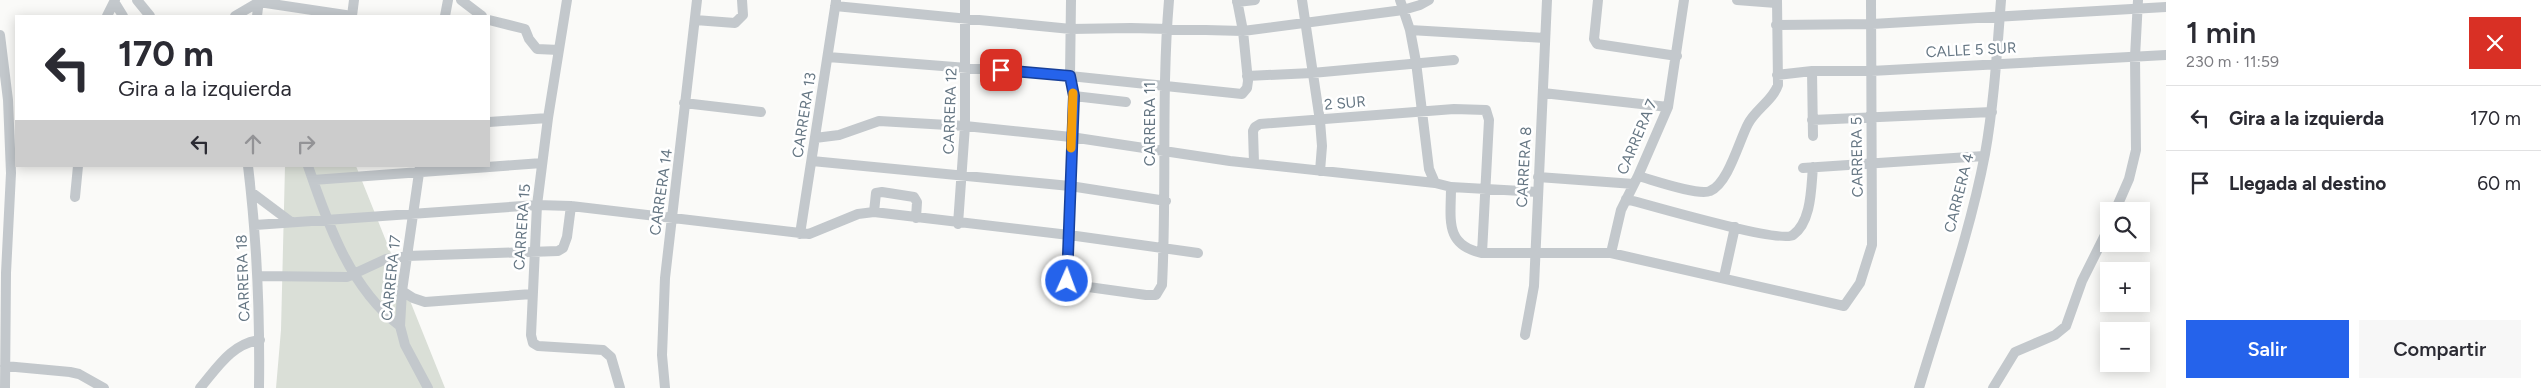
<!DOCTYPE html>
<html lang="es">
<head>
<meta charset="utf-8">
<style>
  :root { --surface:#fff; --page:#f7f7f7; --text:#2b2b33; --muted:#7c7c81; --line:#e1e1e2; --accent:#2563eb }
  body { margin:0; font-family:Figtree,sans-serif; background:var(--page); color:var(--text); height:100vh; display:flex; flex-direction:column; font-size:19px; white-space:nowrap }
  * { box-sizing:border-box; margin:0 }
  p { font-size:16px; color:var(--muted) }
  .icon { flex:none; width:28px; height:28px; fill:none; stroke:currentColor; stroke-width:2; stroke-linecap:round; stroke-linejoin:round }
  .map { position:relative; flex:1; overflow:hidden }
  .sheet { display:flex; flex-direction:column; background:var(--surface); width:375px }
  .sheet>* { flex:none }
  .banner { position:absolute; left:15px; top:15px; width:475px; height:152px; border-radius:0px; box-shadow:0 2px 12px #0003; background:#fff; color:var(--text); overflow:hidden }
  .buttons { position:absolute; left:2100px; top:202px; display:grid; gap:10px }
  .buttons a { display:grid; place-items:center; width:50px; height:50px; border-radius:0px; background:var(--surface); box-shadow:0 2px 12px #0003; font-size:25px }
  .pin { position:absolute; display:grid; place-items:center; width:42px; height:42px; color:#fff; margin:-21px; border-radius:10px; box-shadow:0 2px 8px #0006 }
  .me { position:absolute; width:55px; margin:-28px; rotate:2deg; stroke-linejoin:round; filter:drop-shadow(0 0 4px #0008) }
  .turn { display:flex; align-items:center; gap:18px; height:105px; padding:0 20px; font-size:22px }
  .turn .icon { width:65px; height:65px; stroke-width:2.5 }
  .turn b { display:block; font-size:35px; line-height:42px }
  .lanes { display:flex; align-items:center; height:48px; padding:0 20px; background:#0003; justify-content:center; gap:25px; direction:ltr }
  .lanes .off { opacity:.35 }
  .round { display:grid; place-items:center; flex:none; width:52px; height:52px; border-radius:0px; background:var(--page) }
  .overview { display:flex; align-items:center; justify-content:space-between; height:85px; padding:0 20px }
  h1 { font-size:30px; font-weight:600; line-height:38px }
  .cta { display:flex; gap:10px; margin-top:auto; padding:10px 20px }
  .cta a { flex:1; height:58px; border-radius:0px; background:var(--accent); color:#fff; font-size:20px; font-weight:600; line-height:58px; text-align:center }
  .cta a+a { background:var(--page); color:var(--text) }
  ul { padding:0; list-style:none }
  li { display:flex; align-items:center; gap:15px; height:65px; padding:0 20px; border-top:1px solid var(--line) }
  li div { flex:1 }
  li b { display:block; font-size:19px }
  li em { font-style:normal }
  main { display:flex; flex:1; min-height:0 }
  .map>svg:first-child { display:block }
  .green { fill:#dadfd7 }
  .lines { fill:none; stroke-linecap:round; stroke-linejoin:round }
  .minor { stroke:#c3c8cc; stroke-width:10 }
  .route-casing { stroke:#184099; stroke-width:12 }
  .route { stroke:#2563eb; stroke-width:9 }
  .slow { stroke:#f59e0b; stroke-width:9 }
  .labels { text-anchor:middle; stroke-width:5; stroke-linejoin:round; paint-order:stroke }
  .street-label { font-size:15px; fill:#657683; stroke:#fff }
</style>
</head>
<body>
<main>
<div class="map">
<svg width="2166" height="388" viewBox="0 0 2166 388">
  <rect width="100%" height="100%" fill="#fafaf8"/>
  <path class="green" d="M285,166h71l89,222h-169l5,-58z"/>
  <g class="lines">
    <path class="minor" d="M137,0l13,16
      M461,0l21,16
      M567,0l-19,118 -11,87 -6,130 2,8 5,3 65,4 8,7 9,31
      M1071,0l-1,76 4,20 -7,185 7,4 72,10h10l6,-10c5,-95 -1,-190 7,-285
      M1302,0l18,121 2,25 -2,25
      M1400,0l10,30 6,32 13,107 6,14 16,4c0,32 -7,58 31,66h129l233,53 16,-23 12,-38 -1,-245
      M1598,0l-4,39 3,5 80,12
      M1737,0l39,3
      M1237,2l18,-2
      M115,3l8,13
      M835,6l236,23 60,-1 112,3 160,-21 17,-5 9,-5
      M107,16l8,-16
      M235,16l24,-14 93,14
      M257,16l2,-16
      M352,16l2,-16
      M445,16l3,-16
      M489,20l36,9 4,10 8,10 22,1
      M695,20l40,3 8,-8 -1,-15
      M1776,25l96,-1 294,-17
      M1410,30l135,8
      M0,35l8,65 3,73 -5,100 -1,115
      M828,57l242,19 172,18 5,-6 1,-7 -5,-50 -6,-31
      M1812,71l1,65
      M1777,75l35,-4h59l295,-16
      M1247,76l65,-3 142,-13
      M1543,93l125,14
      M1074,96l52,6
      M684,103l77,9
      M1812,120l180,-8
      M489,122l59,-4
      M815,138l24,-3 40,-14 86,5 106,11 159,24 205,22
      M812,161l258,25 96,15
      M1254,163l-1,-32 2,-4 5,-3 194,-15 32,1 3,10 -7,133
      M248,166c9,74 12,147 11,222
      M308,166c20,58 42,122 92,160
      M420,166l-18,125 -2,35 5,19 23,43
      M1803,168l181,-12
      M1638,176c15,4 60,20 72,15 18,-7 29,-50 38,-67 7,-14 25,-24 30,-39l-1,-85
      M1538,177l96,7
      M313,180l229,-17
      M1451,187l87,5
      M251,192l40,30
      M75,197l3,-31
      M1626,199c23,6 155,45 167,36 19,-14 18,-48 20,-68
      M2115,211l14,-32 7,-29 -1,-93 3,-57
      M874,212l2,-19 6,-1 32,5 3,5 -1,16
      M958,224l7,-98v-126
      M255,225l282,-20 34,1 238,28 49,-20 16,-2 195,23 129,18
      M800,234l36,-233
      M1611,253l10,-43 17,-34 30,-69 16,-107
      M259,276l88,1 39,-18 21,-3 151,-5 5,-3 4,-11 4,-31
      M1724,277l11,-50
      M402,291l11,7 12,4 107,-8
      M1525,335l9,-49 13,-286
      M5,366l65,6 9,2 25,14
      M200,388c17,-20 32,-45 60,-48
      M665,388l-3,-33 3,-77 32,-278
      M1919,388c23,-77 51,-155 66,-234 9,-51 12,-102 16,-154
      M1993,388l22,-36 40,-17 11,-9 16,-45 27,-54"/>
  </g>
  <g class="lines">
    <defs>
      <path id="route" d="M1001,70l69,6 4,20 -7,185"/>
    </defs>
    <use href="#route" class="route-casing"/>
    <use href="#route" class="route"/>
    <path class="slow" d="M1071,148l2,-55"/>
  </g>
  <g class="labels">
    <g class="street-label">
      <text transform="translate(1971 50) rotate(-3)" y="5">CALLE 5 SUR</text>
      <text transform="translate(1345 103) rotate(-5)" y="5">2 SUR</text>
      <text transform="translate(950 111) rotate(-88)" y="5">CARRERA 12</text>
      <text transform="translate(804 115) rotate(-81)" y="5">CARRERA 13</text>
      <text transform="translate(1150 124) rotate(-90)" y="5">CARRERA 11</text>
      <text transform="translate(1637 137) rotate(-67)" y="5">CARRERA 7</text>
      <text transform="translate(1857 157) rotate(-91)" y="5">CARRERA 5</text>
      <text transform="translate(1524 167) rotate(-87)" y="5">CARRERA 8</text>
      <text transform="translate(661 192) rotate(-82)" y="5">CARRERA 14</text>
      <text transform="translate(1959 193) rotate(-76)" y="5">CARRERA 4</text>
      <text transform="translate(522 227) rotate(-86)" y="5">CARRERA 15</text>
      <text transform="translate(243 278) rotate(-92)" y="5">CARRERA 18</text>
      <text transform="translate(391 278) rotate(-84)" y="5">CARRERA 17</text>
    </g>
  </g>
</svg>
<div class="buttons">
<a><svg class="icon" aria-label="search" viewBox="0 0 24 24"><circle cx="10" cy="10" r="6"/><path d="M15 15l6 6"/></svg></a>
<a>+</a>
<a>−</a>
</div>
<div class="pin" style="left:1001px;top:70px;background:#d93025"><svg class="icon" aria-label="arrive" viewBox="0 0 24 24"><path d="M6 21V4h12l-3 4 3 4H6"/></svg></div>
<svg class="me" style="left:1067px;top:281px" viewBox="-20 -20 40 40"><circle r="17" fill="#2563eb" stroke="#fff" stroke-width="3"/><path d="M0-11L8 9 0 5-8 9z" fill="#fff"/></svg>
<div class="banner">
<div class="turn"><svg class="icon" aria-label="left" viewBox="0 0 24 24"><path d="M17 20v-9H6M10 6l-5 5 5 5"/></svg><div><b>170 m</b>Gira a la izquierda</div></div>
<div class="lanes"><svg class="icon" aria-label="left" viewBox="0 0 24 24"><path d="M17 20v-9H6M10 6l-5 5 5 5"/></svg><svg class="icon off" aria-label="ahead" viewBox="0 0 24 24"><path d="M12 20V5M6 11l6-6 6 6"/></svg><svg class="icon off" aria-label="right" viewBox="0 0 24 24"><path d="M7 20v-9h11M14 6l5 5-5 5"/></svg></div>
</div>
</div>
<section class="sheet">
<div class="overview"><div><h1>1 min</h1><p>230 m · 11:59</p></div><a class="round" style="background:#d93025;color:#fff"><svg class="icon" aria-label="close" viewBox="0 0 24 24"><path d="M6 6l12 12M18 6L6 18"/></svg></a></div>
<ul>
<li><svg class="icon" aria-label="left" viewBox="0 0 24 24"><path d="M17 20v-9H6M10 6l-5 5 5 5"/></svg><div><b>Gira a la izquierda</b></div><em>170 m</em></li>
<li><svg class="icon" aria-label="arrive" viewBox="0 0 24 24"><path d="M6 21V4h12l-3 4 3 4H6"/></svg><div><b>Llegada al destino</b></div><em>60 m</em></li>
</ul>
<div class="cta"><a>Salir</a><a>Compartir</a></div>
</section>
</main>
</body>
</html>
